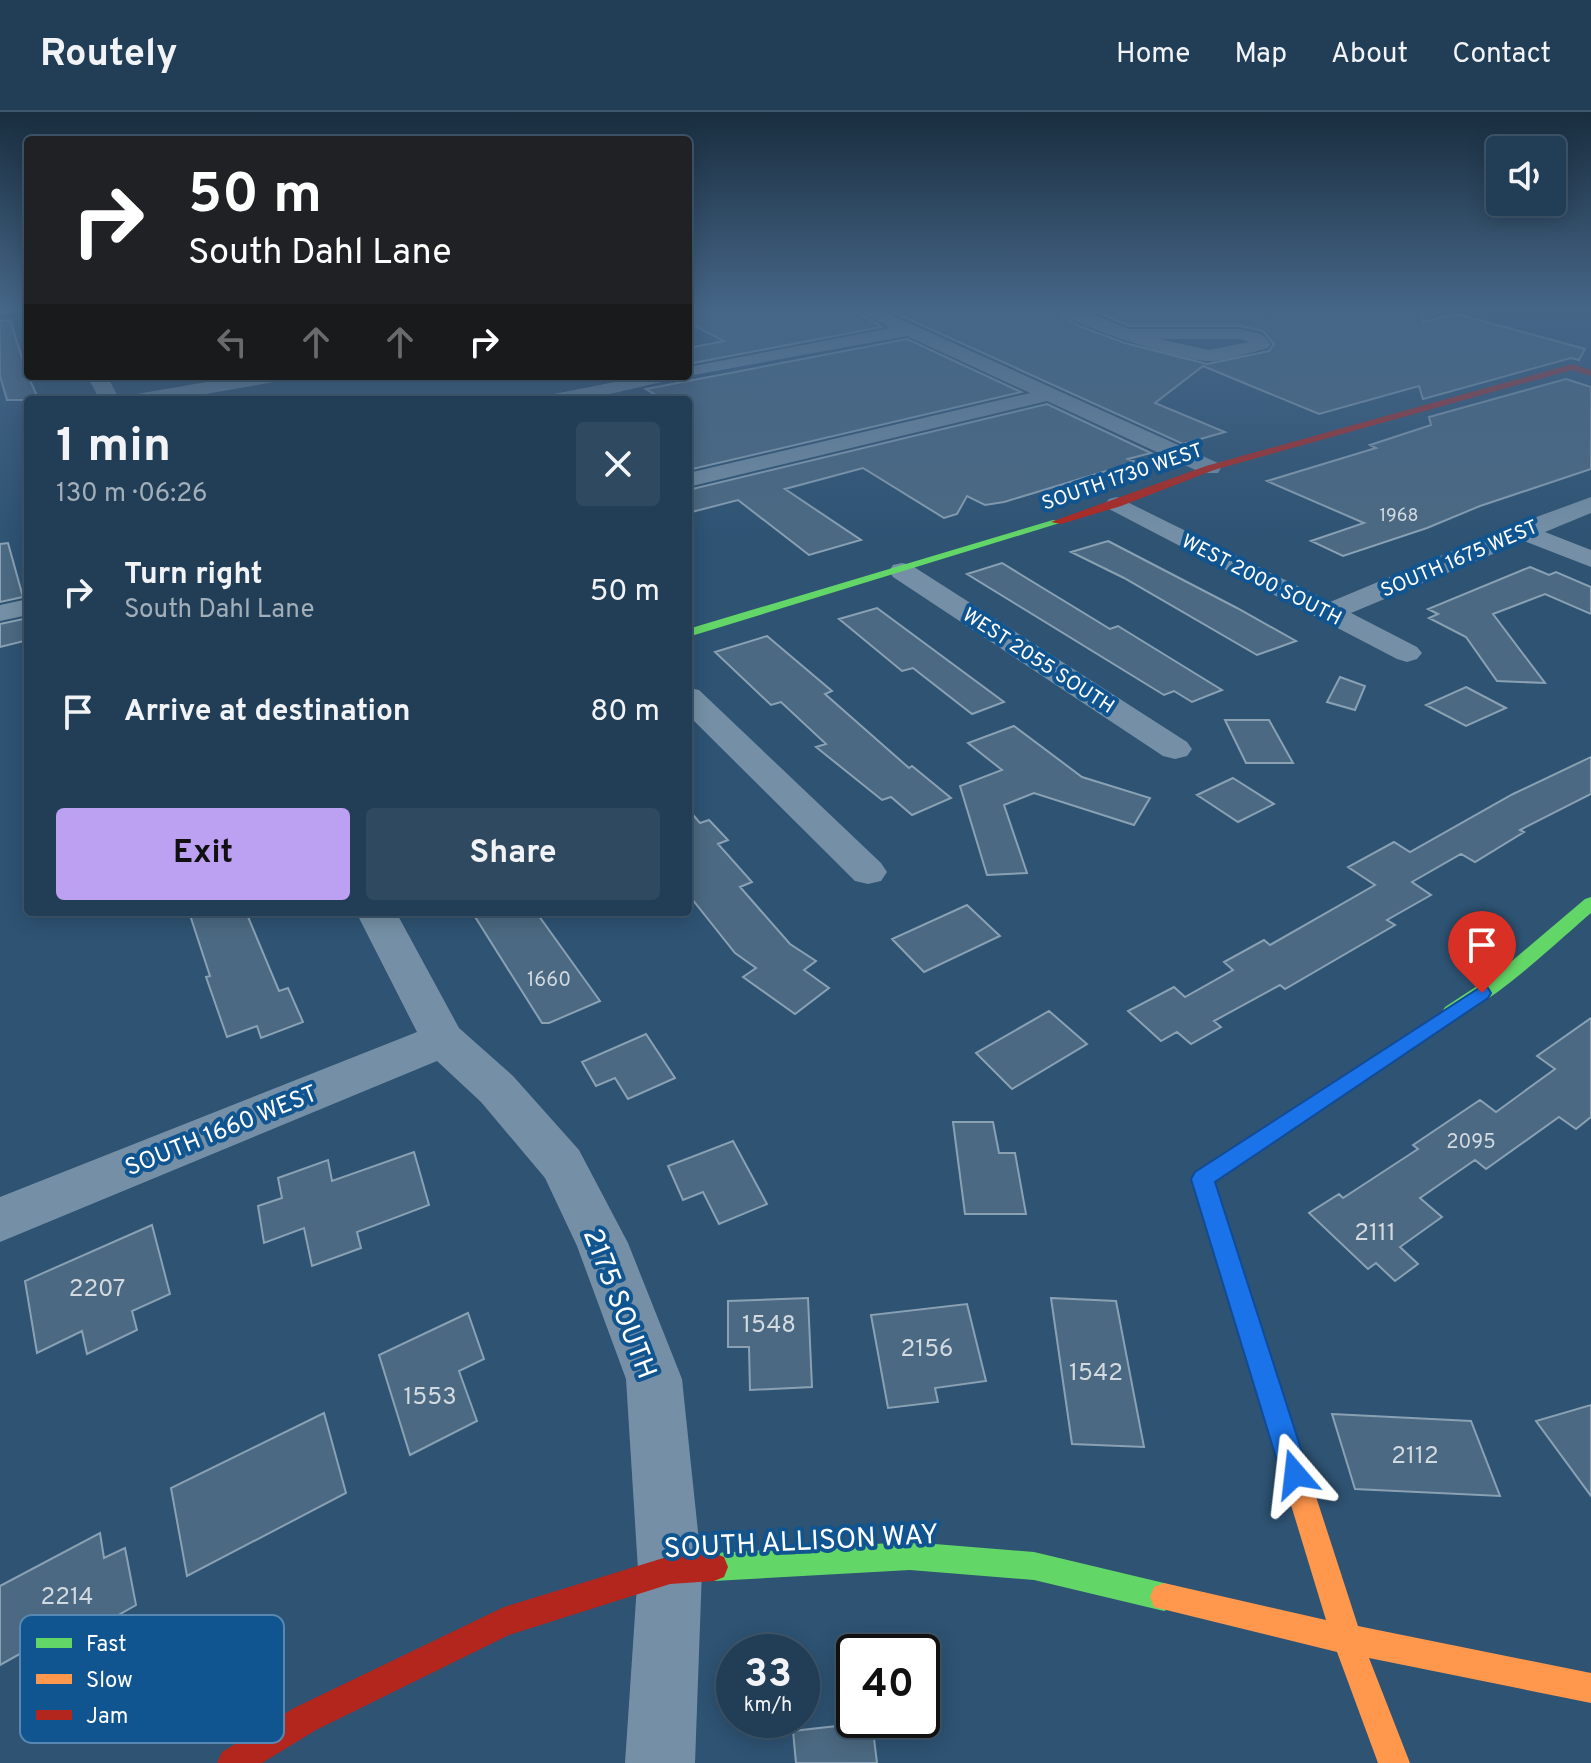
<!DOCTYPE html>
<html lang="en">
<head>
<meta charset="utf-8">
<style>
  :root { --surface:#223e56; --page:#2e4960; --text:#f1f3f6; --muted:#a2aeb9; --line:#3f576c; --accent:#bca0f2 }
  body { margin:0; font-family:Overpass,sans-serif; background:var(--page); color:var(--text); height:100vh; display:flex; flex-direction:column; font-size:30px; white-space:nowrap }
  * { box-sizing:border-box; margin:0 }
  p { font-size:26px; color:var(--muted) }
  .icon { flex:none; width:44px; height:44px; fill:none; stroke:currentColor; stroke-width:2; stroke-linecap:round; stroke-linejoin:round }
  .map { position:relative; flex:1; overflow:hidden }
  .panel { position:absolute; left:24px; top:284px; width:668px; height:520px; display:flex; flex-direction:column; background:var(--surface); border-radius:8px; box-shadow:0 4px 20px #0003,0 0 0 2px var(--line) }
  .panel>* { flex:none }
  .banner { position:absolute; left:24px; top:24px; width:668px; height:244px; border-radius:8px; box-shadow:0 4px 20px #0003,0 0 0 2px var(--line); background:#202124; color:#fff; overflow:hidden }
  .buttons { position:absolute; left:1486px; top:24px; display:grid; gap:16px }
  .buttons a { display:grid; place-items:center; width:80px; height:80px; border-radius:8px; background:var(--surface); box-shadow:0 4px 20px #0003,0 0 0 2px var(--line); font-size:40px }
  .speed { position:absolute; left:716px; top:1522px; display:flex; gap:16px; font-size:40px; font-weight:700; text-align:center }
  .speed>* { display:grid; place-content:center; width:104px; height:104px; border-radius:50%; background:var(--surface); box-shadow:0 4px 20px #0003,0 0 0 2px var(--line); line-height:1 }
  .speed small { font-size:20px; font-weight:400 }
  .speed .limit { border:4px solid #111; border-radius:12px; background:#fff; color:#111 }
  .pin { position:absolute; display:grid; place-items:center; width:68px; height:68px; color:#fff; margin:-82px -34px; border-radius:50% 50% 50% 0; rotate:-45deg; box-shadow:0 0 8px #0007 }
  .pin .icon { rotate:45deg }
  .me { position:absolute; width:88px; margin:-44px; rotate:343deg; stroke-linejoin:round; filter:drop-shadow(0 0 6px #0008) }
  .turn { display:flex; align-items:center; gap:28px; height:168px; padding:0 32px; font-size:36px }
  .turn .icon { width:104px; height:104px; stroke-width:2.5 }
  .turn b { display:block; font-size:56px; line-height:68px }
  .lanes { display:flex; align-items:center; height:76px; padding:0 32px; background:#0003; justify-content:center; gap:40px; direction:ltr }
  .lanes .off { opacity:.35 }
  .round { display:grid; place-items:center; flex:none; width:84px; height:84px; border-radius:8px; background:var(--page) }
  .head { display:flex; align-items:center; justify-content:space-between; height:136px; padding:0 32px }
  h1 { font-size:48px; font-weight:700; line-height:60px }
  .cta { display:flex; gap:16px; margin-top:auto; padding:16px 32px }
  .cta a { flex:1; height:92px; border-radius:8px; background:var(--accent); color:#111; font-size:32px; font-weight:700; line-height:92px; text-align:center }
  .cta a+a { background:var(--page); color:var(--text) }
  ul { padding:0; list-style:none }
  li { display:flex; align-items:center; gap:24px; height:120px; padding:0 32px }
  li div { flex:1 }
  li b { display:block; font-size:30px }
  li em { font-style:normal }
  header { display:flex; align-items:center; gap:48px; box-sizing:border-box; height:112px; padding:0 40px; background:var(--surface); border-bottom:2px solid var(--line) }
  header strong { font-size:38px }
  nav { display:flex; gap:44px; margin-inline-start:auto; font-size:28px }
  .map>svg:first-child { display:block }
  .building { fill:#4b6982; stroke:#8aa1b4; stroke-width:2 }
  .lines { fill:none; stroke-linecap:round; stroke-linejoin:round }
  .street { fill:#7590a6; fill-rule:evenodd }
  .fast { fill:#63d668; fill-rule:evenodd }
  .slow { fill:#ff974d; fill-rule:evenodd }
  .jam { fill:#b3261e; fill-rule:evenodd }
  .route { fill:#1a73e8; stroke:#114b97; stroke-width:2 }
  .labels { text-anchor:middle; stroke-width:8; stroke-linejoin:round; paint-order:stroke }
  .far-number-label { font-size:18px; fill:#d2dae0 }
  .far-street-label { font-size:20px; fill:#fff; stroke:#115590 }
  .number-label { font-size:20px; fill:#d2dae0 }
  .street-label { font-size:24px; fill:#fff; stroke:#115590 }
  .near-number-label { font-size:24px; fill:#d2dae0 }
  .near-street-label { font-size:28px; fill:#fff; stroke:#115590 }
  .key { fill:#115590; stroke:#5888b1; stroke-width:2 }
  .key-label { font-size:22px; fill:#fff }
</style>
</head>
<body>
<header>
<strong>Routely</strong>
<nav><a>Home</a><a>Map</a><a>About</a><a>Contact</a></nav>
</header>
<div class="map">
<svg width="1591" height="1651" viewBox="0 0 1591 1651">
  <rect width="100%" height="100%" fill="#2e5373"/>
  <path class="building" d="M688,196h162l32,19 -194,37v-16l36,-7 -36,-19z
    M884,196h165l30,18 46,17 82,21 62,-13 5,-7 -11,-13 -23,-5h-110l-44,-18h51l20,5h63v-5h201l2,14 34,-8 128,35 -6,11 -8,-2 -148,41 -4,-13 -100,28 -116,-48 -48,37 70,29 -42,12z
    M10,208l18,56 11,24h-32l-7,-24v-55z
    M907,227l114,53 -333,78v-70h-24l-18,-11z
    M1566,267l25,8v82l-111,37 -53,22 -84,28 -32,-15 53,-18 -97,-42 109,-33 -6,-3 61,-20 -2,-8z
    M1047,292l104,49 -23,6 8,3 -132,40 -19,3 -18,-9 -10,18 -13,4 -81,-50 -78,21 76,51 -52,15 -71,-55 -50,13v-23z
    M1108,429l129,67 59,33 -39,14 -133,-77 -53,-26z
    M8,431l15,54 -23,5v-58z
    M1002,451l108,66 8,-3 104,64 -30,12 -18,-11 -10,4 -197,-121z
    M1530,455l19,8 7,-3 35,15v27l-46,-20 -52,20 52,69 -48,-2 -31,-44 -37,-19 9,-4 -10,-5z
    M877,496l127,94 -32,12 -59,-46 -11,3 -63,-52z
    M28,506v22l-28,7v-23z
    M767,524l65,55 -7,3 84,74 3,-2 39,32 -39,17 -21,-18 -9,3 -66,-53 10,-3 -45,-42 -10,3 -56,-53z
    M1340,565l25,9 -10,24 -28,-8z
    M1466,575l40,21 -40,18 -40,-21z
    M1225,608h44l24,43h-47z
    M1014,614l68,51 68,21 -16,27 -100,-32 -30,12 23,68 -40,2 -27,-89 42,-16 -34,-27z
    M1591,645v37l-71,36 4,2 -49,30 -14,-8 -49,28 19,13 -44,25 8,5 -110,64 -5,-4 -66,36 7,6 -30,17 -14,-12 -16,9 -33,-30 46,-24 11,10 48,-27 -9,-8 40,-22 6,5 105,-60 -27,-18 46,-25 16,10 103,-58z
    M1233,666l41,26 -36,18 -41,-27z
    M688,697l12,14 9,-3 19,20 -10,4 34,38 -12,5 50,57 26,17 -12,9 25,18 -34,26 -52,-37 13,-9 -21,-15 -47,-59z
    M967,793l33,31 -76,36 -32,-33z
    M189,800h57l33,79 9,-3 15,34 -42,16 -4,-12 -30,11 -21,-60 4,-1z
    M472,800h64l64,89 -51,22h-7z
    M1049,899l38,33 -75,45 -36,-36z
    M1591,906v99l-15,12 -17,-12 -73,52 -11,-9 -55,38 22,19 -42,30 18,17 -23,17 -19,-18 -8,6 -59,-56 30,-19 4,4 75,-49 -5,-4 67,-45 16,12 59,-43 -18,-13z
    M646,922l29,44 -47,21 -13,-21 -19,8 -14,-24z
    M953,1010h40l6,31h16l11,61h-61z
    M733,1029l34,63 -48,20 -16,-32 -20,8 -15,-34z
    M414,1040l15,53 -72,27 4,16 -49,18 -8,-38 -40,15 -6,-37 24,-8 -4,-20 50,-18 4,21z
    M152,1113l18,69 -38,17 5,19 -50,24 -5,-23 -45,22 -12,-72z
    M808,1186l4,89 -62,3 -1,-43h-21v-46z
    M1051,1186l65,3 28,146 -72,-3z
    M967,1192l19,77 -51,7 3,14 -50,6 -17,-93z
    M468,1201l16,46 -25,12 18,50 -67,34 -31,-100z
    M1591,1293v91l-55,-75z
    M324,1301l22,80 -159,83 -16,-88z
    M1332,1302l139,7 29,75 -145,-7z
    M100,1421l4,25 21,-10 11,57 -65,37 -3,-15 -68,38v-79z
    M872,1610l5,41h-81l-3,-32z"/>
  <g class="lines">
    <path class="street" d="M853,196h23l342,155 3,5 -3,5h-16l-155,-72 -359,86v-14l342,-80 -123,-57 -224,41 -99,23h-40l10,-6 91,-18h43v-9l203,-39z
      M1052,196h25l52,21h110l23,5 9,10 -3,4c-20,5 -41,13 -61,13 -28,-1 -136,-36 -155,-53zM1159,227h80l10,3 -40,8z
      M87,264h20l13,24h-20z
      M241,264h43l-10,6 -103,18h-44l10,-6z
      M1117,385l213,105 182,-76 79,-29v16l-46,19 46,18v17l-67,-26 -173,72 66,34 5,6 -5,6 -10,3 -10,-3 -288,-150 -4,-5 4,-5z
      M902,451l9,2 276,177 5,7 -5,7 -12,3 -12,-3 -270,-179 -4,-6 4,-6z
      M28,487v16l-28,6v-16z
      M688,576l11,2 182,173 6,9 -6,9 -13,3 -13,-3 -167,-166z
      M356,800h40l63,116 54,48 66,74 49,93 54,136 20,191 -7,193h-70l13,-193 -12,-191 -49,-133 -32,-68 -64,-76 -44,-41 -437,181v-45l417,-165z"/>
    <path class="fast" d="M28,196v3l-28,3v-4z
      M1053,408l10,2 -375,115v-8z
      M1591,785v16c-23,19 -120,112 -146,104l-3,-5 3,-5 55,-36 85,-72z
      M910,1430l124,10 130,31 10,4 4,10 -4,10 -10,4 -130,-31 -124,-10 -196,11 -10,-4 -4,-10 4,-10 10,-4z"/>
    <path class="slow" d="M1247,1198l9,3 3,8 99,305 233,47v30l-222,-45 41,105h-32l-41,-111 -183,-45 -4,-10 4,-10 10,-4 162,37 -91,-299 3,-8z"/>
    <path class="jam" d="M1572,252l19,6v6l-19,-6 -358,100 -93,36 -60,18 -10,-2 155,-56z
      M1452,893l7,2 3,5 -3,5 -245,166 45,138 -3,8 -9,3 -9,-3 -47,-150 3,-7z
      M714,1441l10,4 4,10 -4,10 -10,4 -44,3 -161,51 -193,95 -54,33h-45l5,-11 72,-44 210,-101 166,-51z"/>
  </g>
  <linearGradient id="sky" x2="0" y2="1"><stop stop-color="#192e3f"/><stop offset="0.46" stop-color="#466688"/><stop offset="1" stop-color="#466688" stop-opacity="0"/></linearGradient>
  <rect width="1591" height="428" fill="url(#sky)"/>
  <path class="route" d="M1482,874l6,2 3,5 -3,5 -273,184 94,292 -4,10 -10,4 -10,-4 -4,-10 -90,-295 4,-7z"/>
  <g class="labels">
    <g class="far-number-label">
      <text x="1399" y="409">1968</text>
    </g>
    <g class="far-street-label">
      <text transform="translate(1122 364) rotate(-19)" y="7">SOUTH 1730 WEST</text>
      <text transform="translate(1459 446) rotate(-23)" y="7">SOUTH 1675 WEST</text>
      <text transform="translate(1262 467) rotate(27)" y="7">WEST 2000 SOUTH</text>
      <text transform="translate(1039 548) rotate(33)" y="7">WEST 2055 SOUTH</text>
    </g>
    <g class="number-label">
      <text x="549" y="874">1660</text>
      <text x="1471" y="1036">2095</text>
    </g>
    <g class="street-label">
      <text transform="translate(221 1018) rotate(-22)" y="8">SOUTH 1660 WEST</text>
    </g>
    <g class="near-number-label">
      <text x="1375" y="1128">2111</text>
      <text x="97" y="1184">2207</text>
      <text x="769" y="1220">1548</text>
      <text x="927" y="1244">2156</text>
      <text x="1096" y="1268">1542</text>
      <text x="430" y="1292">1553</text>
      <text x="1415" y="1351">2112</text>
      <text x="67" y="1492">2214</text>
    </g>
    <g class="near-street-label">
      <text transform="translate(621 1191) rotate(69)" y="10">2175 SOUTH</text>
      <text transform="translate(801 1428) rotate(-3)" y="10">SOUTH ALLISON WAY</text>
    </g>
  </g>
  <rect x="20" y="1503" width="264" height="128" rx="12" class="key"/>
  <rect x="36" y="1526" width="36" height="10" fill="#63d668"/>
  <rect x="36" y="1562" width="36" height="10" fill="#ff974d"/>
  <rect x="36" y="1598" width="36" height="10" fill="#b3261e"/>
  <g class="key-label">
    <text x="86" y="1539">Fast</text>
    <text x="86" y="1575">Slow</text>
    <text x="86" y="1611">Jam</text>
  </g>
</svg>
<div class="buttons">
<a><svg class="icon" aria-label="sound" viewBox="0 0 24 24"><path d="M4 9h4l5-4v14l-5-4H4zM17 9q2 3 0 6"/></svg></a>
</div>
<div class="speed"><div>33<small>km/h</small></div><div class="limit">40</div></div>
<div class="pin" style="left:1482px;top:881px;background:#d93025"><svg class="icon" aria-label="arrive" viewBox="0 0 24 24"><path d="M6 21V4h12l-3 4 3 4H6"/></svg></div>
<svg class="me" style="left:1295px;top:1362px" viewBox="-20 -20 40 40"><path d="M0-17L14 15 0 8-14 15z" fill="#1a73e8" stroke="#fff" stroke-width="4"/></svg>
<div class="banner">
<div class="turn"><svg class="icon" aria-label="right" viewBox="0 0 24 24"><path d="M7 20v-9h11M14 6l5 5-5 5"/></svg><div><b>50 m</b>South Dahl Lane</div></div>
<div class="lanes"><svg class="icon off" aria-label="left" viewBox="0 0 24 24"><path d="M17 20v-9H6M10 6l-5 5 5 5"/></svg><svg class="icon off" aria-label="ahead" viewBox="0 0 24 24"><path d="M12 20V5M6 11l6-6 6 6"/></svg><svg class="icon off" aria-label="ahead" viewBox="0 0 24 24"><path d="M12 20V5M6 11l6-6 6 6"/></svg><svg class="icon" aria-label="right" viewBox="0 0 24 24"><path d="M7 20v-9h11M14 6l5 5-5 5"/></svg></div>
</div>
<section class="panel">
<div class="head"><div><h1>1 min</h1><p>130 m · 06:26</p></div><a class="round"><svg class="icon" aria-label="close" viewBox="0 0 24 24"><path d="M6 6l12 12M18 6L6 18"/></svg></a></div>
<ul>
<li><svg class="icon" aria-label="right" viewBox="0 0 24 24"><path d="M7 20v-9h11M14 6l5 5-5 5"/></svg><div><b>Turn right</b><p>South Dahl Lane</p></div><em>50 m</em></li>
<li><svg class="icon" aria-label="arrive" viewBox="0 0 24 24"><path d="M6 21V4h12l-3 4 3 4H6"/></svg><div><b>Arrive at destination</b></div><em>80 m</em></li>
</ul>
<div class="cta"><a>Exit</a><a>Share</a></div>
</section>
</div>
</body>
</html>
